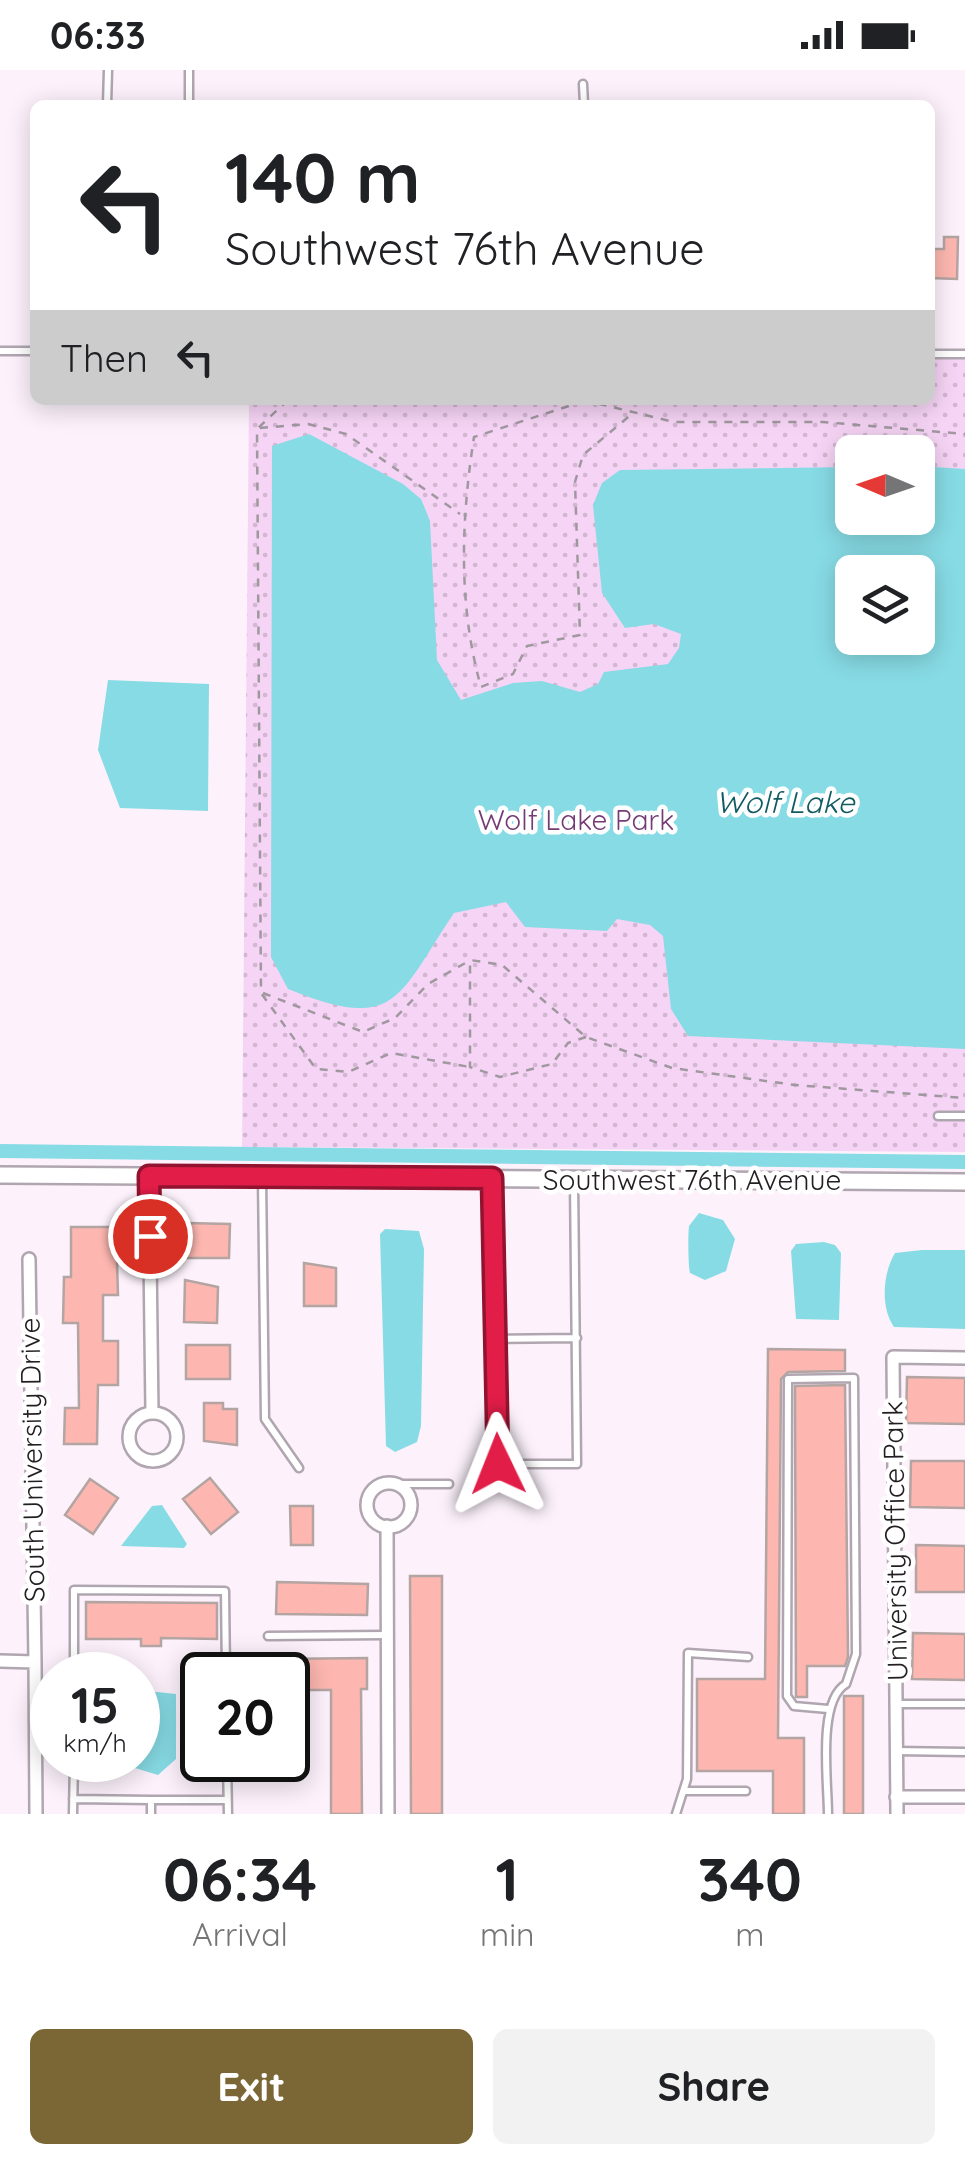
<!DOCTYPE html>
<html lang="en">
<head>
<meta charset="utf-8">
<style>
  :root { --surface:#fff; --page:#f2f2f2; --text:#202124; --muted:#757577; --accent:#7b6736 }
  body { margin:0; font-family:Quicksand,sans-serif; background:var(--page); color:var(--text); height:100vh; display:flex; flex-direction:column; font-size:38px; white-space:nowrap }
  * { box-sizing:border-box; margin:0 }
  p { font-size:32px; color:var(--muted) }
  .icon { flex:none; width:55px; height:55px; fill:none; stroke:currentColor; stroke-width:2; stroke-linecap:round; stroke-linejoin:round }
  .map { position:relative; height:1744px; overflow:hidden }
  .drawer { display:flex; flex-direction:column; background:var(--surface); flex:1 }
  .drawer>* { flex:none }
  .top-card { position:absolute; left:30px; top:30px; width:905px; height:305px; border-radius:15px; box-shadow:0 5px 25px #0003; background:#fff; color:var(--text); overflow:hidden }
  .needle { width:65px; rotate:272deg }
  .tools { position:absolute; left:835px; top:365px; display:grid; gap:20px }
  .tools a { display:grid; place-items:center; width:100px; height:100px; border-radius:15px; background:var(--surface); box-shadow:0 5px 25px #0003; font-size:50px }
  .speed { position:absolute; left:30px; top:1582px; display:flex; gap:20px; font-size:50px; font-weight:700; text-align:center }
  .speed>* { display:grid; place-content:center; width:130px; height:130px; border-radius:50%; background:var(--surface); box-shadow:0 5px 25px #0003; line-height:1 }
  .speed small { font-size:25px; font-weight:400 }
  .speed .limit { border:5px solid #111; border-radius:15px; background:#fff; color:#111 }
  .pin { position:absolute; display:grid; place-items:center; width:85px; height:85px; color:#fff; margin:-42px; border:5px solid #fff; border-radius:50%; box-shadow:0 2px 10px #0007 }
  .me { position:absolute; width:110px; margin:-55px; rotate:358deg; stroke-linejoin:round; filter:drop-shadow(0 0 8px #0008) }
  .turn { display:flex; align-items:center; gap:35px; height:210px; padding:0 30px; font-size:45px }
  .turn .icon { width:130px; height:130px; stroke-width:2.5 }
  .turn b { display:block; font-size:70px; line-height:85px }
  .then { display:flex; align-items:center; height:95px; padding:0 30px; background:#0003; gap:20px; font-size:38px }
  .eta { display:flex; justify-content:space-evenly; align-items:center; height:170px; text-align:center }
  .eta b { font-size:60px; font-weight:700; line-height:70px }
  .primary-button { display:flex; gap:20px; margin-top:auto; padding:20px 30px }
  .primary-button a { flex:1; height:115px; border-radius:15px; background:var(--accent); color:#fff; font-size:40px; font-weight:700; line-height:115px; text-align:center }
  .primary-button a+a { background:var(--page); color:var(--text) }
  .status { display:flex; justify-content:space-between; align-items:center; height:70px; padding:0 50px; background:var(--surface); direction:ltr }
  .status svg { height:28px; fill:currentColor }
  .map>svg:first-child { display:block }
  .park { fill:url(#park-dots); fill-rule:evenodd }
  .water { fill:#87dbe5; fill-rule:evenodd }
  .lines { fill:none; stroke-linecap:round; stroke-linejoin:round }
  .canal { stroke:#87dbe5; stroke-width:14 }
  .building { fill:#fdb7b0; stroke:#b4a4a2; stroke-width:2.5 }
  .service-casing { stroke:#b0a6b0; stroke-width:11 }
  .minor-casing { stroke:#b0a6b0; stroke-width:16 }
  .tertiary-casing { stroke:#b0a6b0; stroke-width:20 }
  .path { stroke:#a0989f; stroke-width:2.5; stroke-dasharray:8 8; stroke-linecap:butt }
  .service { stroke:#fff; stroke-width:6 }
  .minor { stroke:#fff; stroke-width:11 }
  .tertiary { stroke:#fff; stroke-width:15 }
  .route-casing { stroke:#92132f; stroke-width:25 }
  .route { stroke:#e11d48; stroke-width:18 }
  .labels { text-anchor:middle; stroke-width:9; stroke-linejoin:round; paint-order:stroke }
  .park-label { font-size:28px; fill:#743b75; stroke:#fff }
  .street-label { font-size:28px; fill:#221e22; stroke:#fff }
  .water-label { font-size:30px; font-style:italic; fill:#125b62; stroke:#fff }
</style>
</head>
<body>
<div class="status"><b>06:33</b><svg viewBox="0 0 49 12"><path d="M0 12V9h3v3zM5 12V6h3v6zM10 12V3h3v9zM15 12V0h3v12zM26 1h20v11H26zM47 4h2v5h-2z"/></svg></div>
<div class="map">
<svg width="965" height="1744" viewBox="0 0 965 1744">
  <defs>
    <pattern id="park-dots" width="8" height="8" patternUnits="userSpaceOnUse" patternTransform="scale(2.5)"><rect width="8" height="8" fill="#f6d4f5"/><path d="M2 2h.1M6 6h.1" fill="none" stroke="#d3b6d2" stroke-width="1.8" stroke-linecap="round"/></pattern>
  </defs>
  <rect width="100%" height="100%" fill="#fdf2fc"/>
  <path class="park" d="M930,287h35v795l-723,-5 7,-747h681zM852,382h66v66h-66zM852,502h66v66h-66z"/>
  <path class="water" d="M309,364l94,50 18,15 9,22 7,139 24,40 52,-17 29,-2 38,11 18,-8 6,-12 64,-8 11,-16 2,-14 -27,-10 -29,4 -23,-35 -9,-88 9,-22 18,-13 232,-3v51h66v-52l47,3v580l-277,-13 -17,-27 -8,-73 -13,-11 -33,-6 -10,12 -82,-4 -19,-25 -52,11c-57,85 -57,120 -166,76l-17,-32 1,-511zM852,502h66v66h-66z
    M108,610l101,4 -1,127 -88,-3 -22,-58z
    M699,1143l24,7 12,19 -9,32 -21,9 -15,-7c-2,-8 -2,-39 -1,-47z
    M385,1159l34,2 5,18 -3,177 -4,16 -22,10 -9,-6 -6,-212z
    M824,1172l11,3 6,8 -2,67 -43,-1 -5,-68 5,-7z
    M922,1180h43v79l-71,-2c-14,-20 -11,-54 1,-74z
    M162,1435l25,39 -3,4 -63,-2 31,-40z
    M138,1620l38,4v65l-18,16 -23,-7 -6,-7 9,-1z"/>
  <g class="lines">
    <path class="canal" d="M0,1081l965,11"/>
  </g>
  <path class="building" d="M944,167h14l-1,42 -27,-1v-29h14z
    M186,1153l44,1 -1,34h-43z
    M71,1157h45l2,68h-15v46h15v44h-20l-1,59h-33l1,-36h14l-1,-85h-15l1,-46h7z
    M304,1193l32,5v38h-32z
    M185,1210l33,7 -1,36 -33,-1z
    M186,1275h44v34h-44z
    M768,1279l77,1v21l-57,1 -7,7 -3,359h26v76h-31v-43h-76v-92h68z
    M907,1307l58,1v46l-59,-1z
    M845,1315l3,272 -3,9h-38v31h-11l-1,-311z
    M204,1333h19v6h14v36l-33,-4z
    M911,1391h54v47l-55,-1z
    M210,1408l28,34 -27,22 -28,-35z
    M90,1409l28,19 -25,36 -28,-19z
    M290,1436h23v39h-22z
    M916,1475l49,1v46h-49z
    M410,1506h32v238h-31z
    M277,1512l91,2 -1,31 -91,-1z
    M86,1532l131,1v36l-56,-1v8h-20v-7h-55z
    M913,1563l52,1v46l-53,-1z
    M367,1588v31h-6l1,125h-31v-124h-43v-15h-12v-16z
    M188,1613h14v77h14v12h-28z
    M844,1626h19v118h-19z"/>
  <g class="lines">
    <defs>
      <path id="service" d="M583,14l1,21
        M107,35l1,-35
        M189,35v-35
        M0,281h35
        M930,284h35
        M938,1046h27
        M262,1108l3,241 34,49
        M492,1110l6,284h79l-3,-284
        M494,1269l83,-1
        M397,1414h52
        M268,1566l118,-1
        M74,1605v-85l151,1 1,84
        M898,1634h67
        M828,1639l-34,-3 -7,-10 1,-317 66,-1 2,276 -10,30c-29,17 -18,98 -18,130
        M895,1681l70,1
        M227,1690l1,54
        M684,1721h62
        M73,1729l78,1
        M73,1744l1,-54
        M151,1744v-14h76
        M676,1744l11,-35 1,-126 60,4"/>
      <path id="minor" d="M149,1106l3,237
        M129 1367a24 24 0 1 1 48 0a24 24 0 1 1-48 0Z
        M367 1435a22 22 0 1 1 44 0a22 22 0 1 1-44 0Z
        M387,1456l1,288
        M0,1591l35,1 -6,-403
        M35,1592l1,152
        M896,1727h69
        M897,1744l-4,-457 72,1"/>
      <path id="tertiary" d="M0,1105l965,7"/>
    </defs>
    <use href="#service" class="service-casing"/>
    <use href="#minor" class="minor-casing"/>
    <use href="#tertiary" class="tertiary-casing"/>
    <path class="path" d="M288,330l-31,29 4,564 55,76 32,3 43,-19 79,14
      M583,330l91,22h149l142,12
      M584,331l-110,36c-13,84 -16,168 7,250l32,-13 14,-28 53,-11 -5,-153 8,-27 50,-42
      M260,358l48,-4 38,10 114,80
      M263,923l100,39 32,-14 33,-34 41,-23
      M586,967l-18,6 -16,21 -52,13 -30,-10v-107l32,5 84,72 86,31 123,17 170,13"/>
    <use href="#service" class="service"/>
    <use href="#minor" class="minor"/>
    <use href="#tertiary" class="tertiary"/>
  </g>
  <g class="lines">
    <defs>
      <path id="route" d="M150,1166l-1,-60 343,2 6,286"/>
    </defs>
    <use href="#route" class="route-casing"/>
    <use href="#route" class="route"/>
  </g>
  <g class="labels">
    <g class="park-label">
      <text x="576" y="760">Wolf Lake Park</text>
    </g>
    <g class="street-label">
      <text x="692" y="1120">Southwest 76th Avenue</text>
      <text transform="translate(32 1390) rotate(-91)" y="10">South University Drive</text>
      <text transform="translate(895 1471) rotate(-91)" y="10">University Office Park</text>
    </g>
    <g class="water-label">
      <text x="785" y="743">Wolf Lake</text>
    </g>
  </g>
</svg>
<div class="tools">
<a><svg class="needle" viewBox="-14 -14 28 28"><path d="M0-13l5 13h-10z" fill="#e53935"/><path d="M0 13l5-13h-10z" fill="#757577"/></svg></a>
<a><svg class="icon" aria-label="layers" viewBox="0 0 24 24"><path d="M12 4l9 5-9 5-9-5zM3 14l9 5 9-5"/></svg></a>
</div>
<div class="speed"><div>15<small>km/h</small></div><div class="limit">20</div></div>
<div class="pin" style="left:150px;top:1166px;background:#d93025"><svg class="icon" aria-label="arrive" viewBox="0 0 24 24"><path d="M6 21V4h12l-3 4 3 4H6"/></svg></div>
<svg class="me" style="left:498px;top:1394px" viewBox="-20 -20 40 40"><path d="M0-17L14 15 0 8-14 15z" fill="#e11d48" stroke="#fff" stroke-width="4"/></svg>
<div class="top-card">
<div class="turn"><svg class="icon" aria-label="left" viewBox="0 0 24 24"><path d="M17 20v-9H6M10 6l-5 5 5 5"/></svg><div><b>140 m</b>Southwest 76th Avenue</div></div>
<div class="then">Then<svg class="icon" aria-label="left" viewBox="0 0 24 24"><path d="M17 20v-9H6M10 6l-5 5 5 5"/></svg></div>
</div>
</div>
<section class="drawer">
<div class="eta">
<div><b>06:34</b><p>Arrival</p></div>
<div><b>1</b><p>min</p></div>
<div><b>340</b><p>m</p></div>
</div>
<div class="primary-button"><a>Exit</a><a>Share</a></div>
</section>
</body>
</html>
